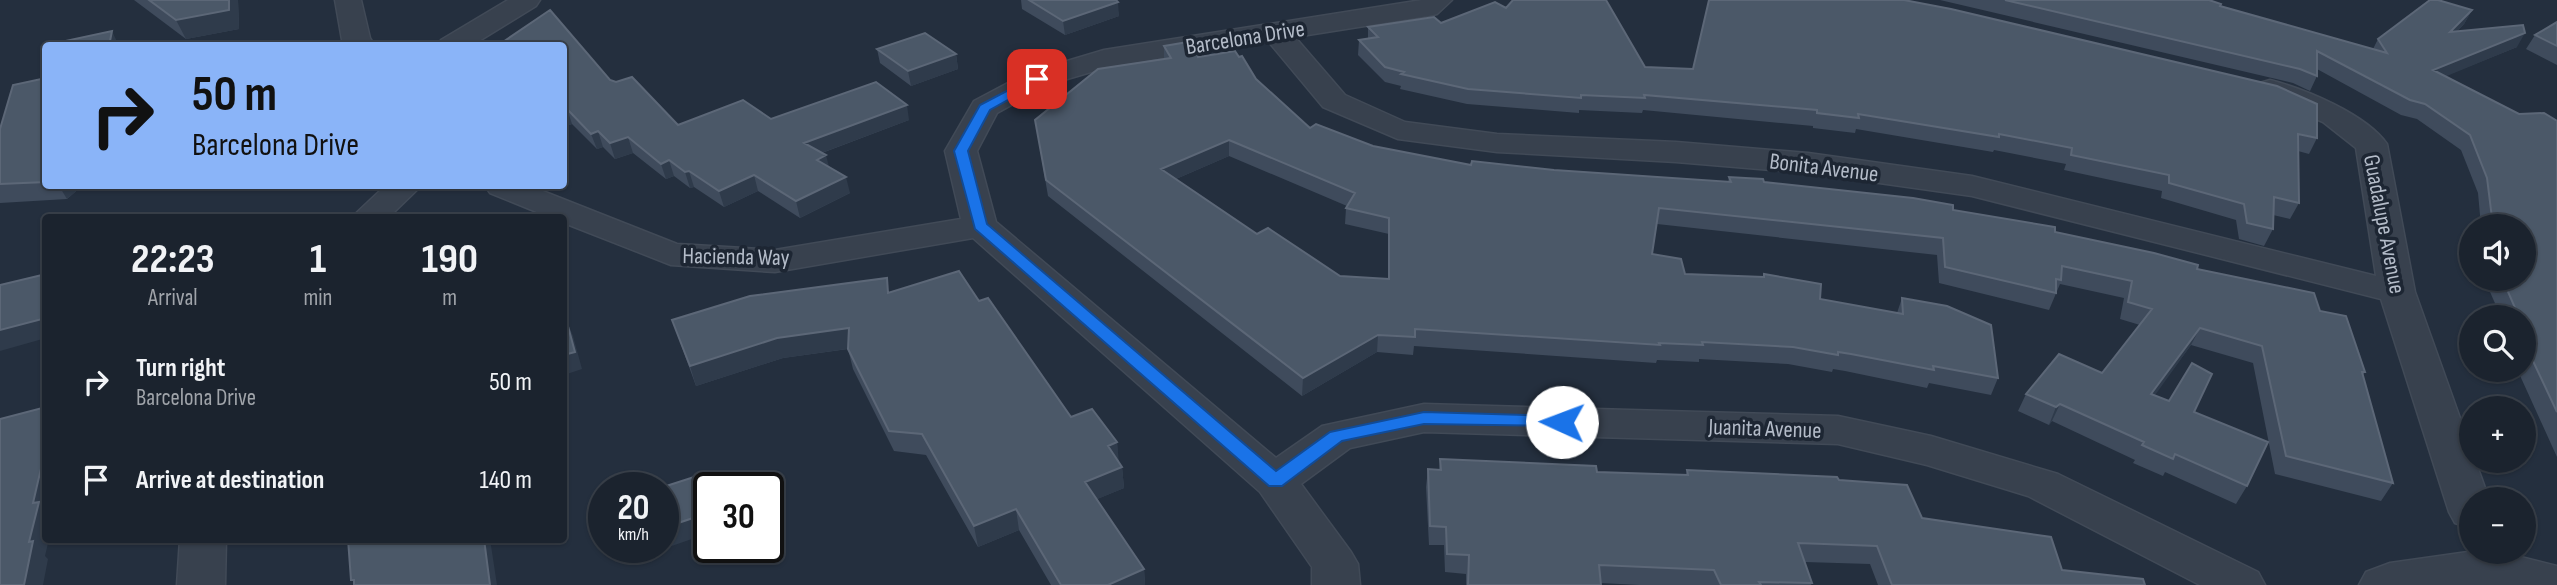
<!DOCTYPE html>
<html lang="en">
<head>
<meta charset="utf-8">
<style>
  :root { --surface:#1b232e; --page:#242b36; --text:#f1f3f6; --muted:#a0a4aa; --line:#39404a }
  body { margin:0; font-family:"Sofia Sans Condensed",sans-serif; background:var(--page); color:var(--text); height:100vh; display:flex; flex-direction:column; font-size:26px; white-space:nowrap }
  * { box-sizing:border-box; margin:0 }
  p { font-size:23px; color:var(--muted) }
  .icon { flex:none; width:38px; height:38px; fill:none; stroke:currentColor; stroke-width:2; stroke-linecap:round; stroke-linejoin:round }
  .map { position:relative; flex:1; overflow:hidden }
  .sheet { position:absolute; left:42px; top:214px; width:525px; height:329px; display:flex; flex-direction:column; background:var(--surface); border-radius:7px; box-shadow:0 2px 5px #0004,0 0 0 2px var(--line) }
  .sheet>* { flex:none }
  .banner { position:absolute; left:42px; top:42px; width:525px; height:147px; border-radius:7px; box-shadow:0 2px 5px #0004,0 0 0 2px var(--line); background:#8ab4f8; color:#111; overflow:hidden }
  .controls { position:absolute; left:2459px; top:214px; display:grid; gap:14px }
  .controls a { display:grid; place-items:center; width:77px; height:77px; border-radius:50%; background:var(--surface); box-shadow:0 2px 5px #0004,0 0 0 2px var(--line); font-size:35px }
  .speed { position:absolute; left:588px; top:472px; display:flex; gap:14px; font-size:35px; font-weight:700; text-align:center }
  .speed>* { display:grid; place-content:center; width:91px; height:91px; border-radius:50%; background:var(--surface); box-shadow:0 2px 5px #0004,0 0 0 2px var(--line); line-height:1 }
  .speed small { font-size:18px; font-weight:400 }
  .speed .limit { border:4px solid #111; border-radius:10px; background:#fff; color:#111 }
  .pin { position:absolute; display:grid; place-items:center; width:60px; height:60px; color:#fff; margin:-30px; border-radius:14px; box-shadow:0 4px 10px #0006 }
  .me { position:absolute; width:77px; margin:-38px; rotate:272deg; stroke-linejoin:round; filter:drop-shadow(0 0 5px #0008) }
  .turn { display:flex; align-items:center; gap:24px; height:147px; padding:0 35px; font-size:32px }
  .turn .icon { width:91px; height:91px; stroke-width:2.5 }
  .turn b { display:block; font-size:49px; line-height:60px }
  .eta { display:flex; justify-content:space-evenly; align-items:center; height:119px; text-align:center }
  .eta b { font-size:42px; font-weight:700; line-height:49px }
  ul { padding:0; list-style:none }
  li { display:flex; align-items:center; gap:21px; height:98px; padding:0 35px }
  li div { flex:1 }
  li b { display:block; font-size:26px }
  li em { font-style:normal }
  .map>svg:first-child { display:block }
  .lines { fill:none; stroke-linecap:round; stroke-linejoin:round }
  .minor-casing { stroke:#414a57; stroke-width:3 }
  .minor { fill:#38414e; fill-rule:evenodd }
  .wall { fill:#3f4b5c; fill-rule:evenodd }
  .shaded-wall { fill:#2f3b4b }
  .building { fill:#4b5868; stroke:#5c6777; stroke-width:2; fill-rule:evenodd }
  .route { fill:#1a73e8; stroke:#114b97; stroke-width:2 }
  .labels { text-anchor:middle; stroke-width:7; stroke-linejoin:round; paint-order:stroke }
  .street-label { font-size:23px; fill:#b4bcc9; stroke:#1d2633 }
</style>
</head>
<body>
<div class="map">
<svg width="2557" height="585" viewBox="0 0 2557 585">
  <rect width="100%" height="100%" fill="#242f3e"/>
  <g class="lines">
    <defs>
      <path id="minor" d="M335,0h26l9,38 5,8h-29l-4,-6z
        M508,0h32l-4,6 -65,40h-34l4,-6z
        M1422,0h30l-15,14 -9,2 -133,21 50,58 60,27 92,12 179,8 132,11 164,23 404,100 -20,-128 -33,-26 -63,-27 -5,-6 5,-6 10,-3c35,9 96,34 117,64l28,148 56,157v11h4l14,39h-18v29l-16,-5 -6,-11 -68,-213 -409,-103 -164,-23 -132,-11 -179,-10 -99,-13 -75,-32 -55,-66 -160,26 -61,18 -50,28 -20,38 19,71 280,236 46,-32 102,-22 414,12 93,20 127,38 200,98 7,13h-65l-172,-89 -101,-31 -89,-21 -414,-12 -74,16 -49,36 50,68 7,12 2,21h-48v-18l-52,-75 -287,-254 -198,34 -104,-7 -107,-42v-6h-15l-59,-24 -5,-7h45l147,58 98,6 186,-31 -16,-68 29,-50 53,-28 77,-23z
        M385,186h36l-32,31h-37z
        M180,539h46l-1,46h-48z
        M2475,551h22l60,15v19h-198l7,-13 24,-9z"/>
    </defs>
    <use href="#minor" class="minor-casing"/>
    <use href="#minor" class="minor"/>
  </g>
  <path class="wall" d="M134,0h104l1,29 -53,10z
    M1021,0h95l3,16 -54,19 -43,-26z
    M1709,0l608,138 -8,16 -11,-3 1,52 -9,16 -17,-4v14l-9,17 -25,-7 -3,-19 -75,-22 1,-7 -98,-21 2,-6 -72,-14 -1,2 -137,-23 -1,4 -42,-5v-2l-170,-16 -1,3 -63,-3v3l-112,-9 -67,-15 1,-3 -16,-4 -27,-27 1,-15 9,-1v-12l73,-4 204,44 48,2z
    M1940,0h269l11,6 153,43 5,-10 94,-29 -8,14 -7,7 60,16 -72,29 74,38 38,7v336l-40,-88h7v-52h-23l-14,-32 -1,-7h38v-52h-43l-3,-33 -17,-43 -44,-31 -16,-4 -84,-46v7l-7,15 -17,-8z
    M2557,22v43l-31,-16 9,-14z
    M564,46l46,34 68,45 93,-6 138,1 -87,33 6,14 22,26 -50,25 -42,-27 -34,16 -30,-20 -4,1 -16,-12 -8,3 -33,-26 -18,6 -12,-12 -6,2 -25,-25 -8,3z
    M1164,46l34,11h41l17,22 54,49 63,18 98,19 257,17 1,-5 224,33 102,22 142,37 123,42 45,61 -2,3 30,108 -12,18 -106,-27 -22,-111 -62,-18 -37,50 40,17 53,74 -11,18 -71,-32 -2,4 -30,-13 2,-3 -83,-39 -3,4 -31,-14 8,-17 76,-21 38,-48 -20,-6 4,-21 -64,-14 -11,26 -110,-27 -2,-28 -280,-31 -5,30 33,20 78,3 1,-3 56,25 77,14 5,-15 96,80 -7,17 -62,-12 -2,5 -82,-17 -12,-2 -1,3 -44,-8 -89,-5v3l-42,-2 -1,3 -242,-17 -1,9 -36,-3 -75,44 -254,-200 -13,-76 129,-61zM1229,156l118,50 -1,2 -1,16 44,10 -1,45 -48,-3 -83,-42 -81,-55z
    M877,49l79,5 2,15 -47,17 -31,-23z
    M46,78v108h36l-15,13 -67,4v-74z
    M890,292l89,9 92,116 46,25 1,19 4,6 2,21 -27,11 47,70 1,16h-94l-32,-55 -41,17 -52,-92 -32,-4 -41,-82 -5,-20 -65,9 -87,28 -24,-66z
    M1440,459l157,13 89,3 1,-5 152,10 83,38 140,52 83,15h-267l-8,-21 -65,-2 7,21 -1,2h-172l-38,-2v2h-135v-11l-21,-2 -1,-27h-15l-3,-58 2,-18 11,1z"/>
  <path class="shaded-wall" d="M229,0h9l1,29 -53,10 -10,-19z
    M1118,2l1,14 -54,19 -2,-14z
    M2472,10l-8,14 -22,22 8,-14z
    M112,31l7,15h-10z
    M2525,33l-8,14 -92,38 8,-15z
    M956,54l2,15 -47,17 -3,-15z
    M907,105l2,15 -101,38 -4,-15z
    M567,109l5,15 -8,3v-17z
    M598,131l5,16 -6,2 -6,-15z
    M628,137l5,16 -18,6 -5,-16z
    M1229,140v16l-67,29 -1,-16z
    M826,155l4,16 -13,-11z
    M669,160l5,16 -8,3 -5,-15z
    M689,171l5,16 -4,1 -5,-16z
    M754,175l4,16 -34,16 -5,-16z
    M846,177l4,16 -50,25 -4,-17z
    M59,186h23l-15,13z
    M46,318v20l-46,13v-21z
    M566,319l7,17 9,33 -18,6z
    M849,328l5,20 -71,10 -87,28 -6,-20 87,-28z
    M2200,328l-9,17 -48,67 8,-18z
    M1378,335l-1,17 -75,44 1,-18z
    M2060,404l-8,17 -3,4 7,-18z
    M1117,442l2,21 -11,-17z
    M46,447v92h3l-4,17 3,3 -5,26h-19l9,-82z
    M1122,467l2,21 -36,15 -3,-21z
    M694,477l15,48v8l-86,30 -7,-15h47v-20z
    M1016,509l3,21 -41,17 -4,-21z
    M484,539h6l7,46h-7z
    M1144,569l1,16h-37z"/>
  <path class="building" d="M149,0h80v10l-53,10z
    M1029,0h87l2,2 -55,19z
    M1513,0h93l39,67 48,2 16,-69h195l47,9 326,77 40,18v34l-19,-4 1,69 -25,-6 -1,32 -26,-6 -3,-19 -75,-21v-8l-98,-20 1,-7 -73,-14v3l-141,-23 1,4 -42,-5v-3l-173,-15 1,3 -64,-3v3l-113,-9 -67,-15 3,-2 -19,-5 -26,-27 19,-3 -10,-10 66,-10 7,6 54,-21 11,6z
    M2005,0h204l12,4 -1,2 167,47 -9,-14 52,-39h8l34,10 -22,22 73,-7 2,8 -92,37 86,44 25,-1 13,8v291l-33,-70v-25h-5l-17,-39h22v-52h-31l-6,-48 -17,-43 -45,-31 -15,-4 -93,-49v25l-17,-7z
    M550,10l60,70 6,2 16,-5 46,48 65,-25 28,19 105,-37 31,23 -103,38 22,12 -9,5 29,17 -50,24 -42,-26 -35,16 -30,-20 -4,1 -16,-12 -8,4 -33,-27 -18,6 -12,-12 -7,3 -24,-25 -3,1v-64h-67z
    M2557,22v24l-22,-11z
    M112,31l-3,15h-46l2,-5z
    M925,33l31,21 -48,17 -31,-22z
    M1194,41l4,16 37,-6 4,6 3,-1 14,23 54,49 6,-4 57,22 98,19 1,-4 82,9 177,12 -2,-5 34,2 1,3 149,16 40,7v5l102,17v5l99,21 44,12 -1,4 117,24 6,18 26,5 19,56h-3l31,111 -107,-27 -24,-110 -62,-18 -49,66 18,7 23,-38 20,11 -18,38 74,30 -21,44 -72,-32 -2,5 -31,-14 2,-3 -84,-38 -4,3 -30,-13 33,-40 43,19 50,-64 -24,-7 4,-21 -70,-15 -1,14 -5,-1v14l-111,-26 -2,-29 -284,-30 -7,46 29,5 4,15 79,3v-3l57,10 -1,15 83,15 -1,-16 45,8 44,19 7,53 -65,-12 1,4 -83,-16 -13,-2v3l-45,-8 -91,-5 1,3 -44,-2 1,2 -245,-16v8l-37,-2 -75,43 -257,-198 -11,-60 63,-51 73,-11 -7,-12zM1229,140l126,53 -9,15 43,10v61l-49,-3 -72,-48 -11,6 -96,-65z
    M46,78v104l-46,2v-55l13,-44z
    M959,271l20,30 9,-3 83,119 21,-8 25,33 -9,4 14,21 -37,15 59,87 -36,16h-47l-45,-76 -42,17 -52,-92 -33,-3 -41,-82 1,-21 -72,10 -87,28 -18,-46 78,-24 137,-18 1,15z
    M46,274v44l-46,12v-45z
    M564,319h2l9,33 -11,3z
    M46,407v40l-13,56 6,-1 -10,40 4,-1 -9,44h-24v-166z
    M1440,459l156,7 1,6 91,3 -1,-5 150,7 2,3 68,5 15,33 129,19 11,33 81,9 2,6h-253l-15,-39 -79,-3 14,40 -53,-1 2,3h-40l-7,-15 -115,-5 2,20h-133l1,-30 -22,-1 -1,-27 -16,-1 -2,-57 13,1z
    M694,477l11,37 -42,14v-40h-3z
    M348,539h136l6,46h-136v-5h-3z"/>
  <path class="route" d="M1037,75l5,1v5l-52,29 -22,41 19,73 289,247 54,-39 94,-20 138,4 9,6 -3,4 -144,-2 -82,17 -60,45h-13l-294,-257 -21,-78 26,-46z"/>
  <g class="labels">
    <g class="street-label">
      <text transform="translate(1245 37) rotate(-9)" y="8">Barcelona Drive</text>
      <text transform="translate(1824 167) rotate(7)" y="8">Bonita Avenue</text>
      <text transform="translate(2385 224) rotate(79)" y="8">Guadalupe Avenue</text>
      <text transform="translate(736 256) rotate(1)" y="8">Hacienda Way</text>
      <text transform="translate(1765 428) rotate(2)" y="8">Juanita Avenue</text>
    </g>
  </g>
</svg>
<div class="controls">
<a><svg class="icon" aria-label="sound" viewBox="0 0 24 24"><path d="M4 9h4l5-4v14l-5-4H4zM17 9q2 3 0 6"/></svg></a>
<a><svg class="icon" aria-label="search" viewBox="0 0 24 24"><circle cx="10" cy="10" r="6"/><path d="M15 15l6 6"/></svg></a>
<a>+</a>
<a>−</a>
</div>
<div class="speed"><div>20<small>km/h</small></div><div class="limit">30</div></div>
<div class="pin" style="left:1037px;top:79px;background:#d93025"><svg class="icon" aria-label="arrive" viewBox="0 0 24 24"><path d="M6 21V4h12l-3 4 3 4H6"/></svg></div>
<svg class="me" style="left:1562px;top:422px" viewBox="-20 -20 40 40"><circle r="19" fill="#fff"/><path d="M0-13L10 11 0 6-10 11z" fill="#1a73e8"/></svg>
<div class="banner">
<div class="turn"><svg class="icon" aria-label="right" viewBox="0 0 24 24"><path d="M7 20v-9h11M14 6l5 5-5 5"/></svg><div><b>50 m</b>Barcelona Drive</div></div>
</div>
<section class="sheet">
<div class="eta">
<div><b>22:23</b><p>Arrival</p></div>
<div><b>1</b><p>min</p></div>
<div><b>190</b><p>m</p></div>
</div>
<ul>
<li><svg class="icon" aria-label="right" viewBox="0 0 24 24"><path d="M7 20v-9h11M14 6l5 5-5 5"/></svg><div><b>Turn right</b><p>Barcelona Drive</p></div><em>50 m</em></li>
<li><svg class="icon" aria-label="arrive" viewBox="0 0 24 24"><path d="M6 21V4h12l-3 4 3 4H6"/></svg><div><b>Arrive at destination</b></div><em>140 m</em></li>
</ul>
</section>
</div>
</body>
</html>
